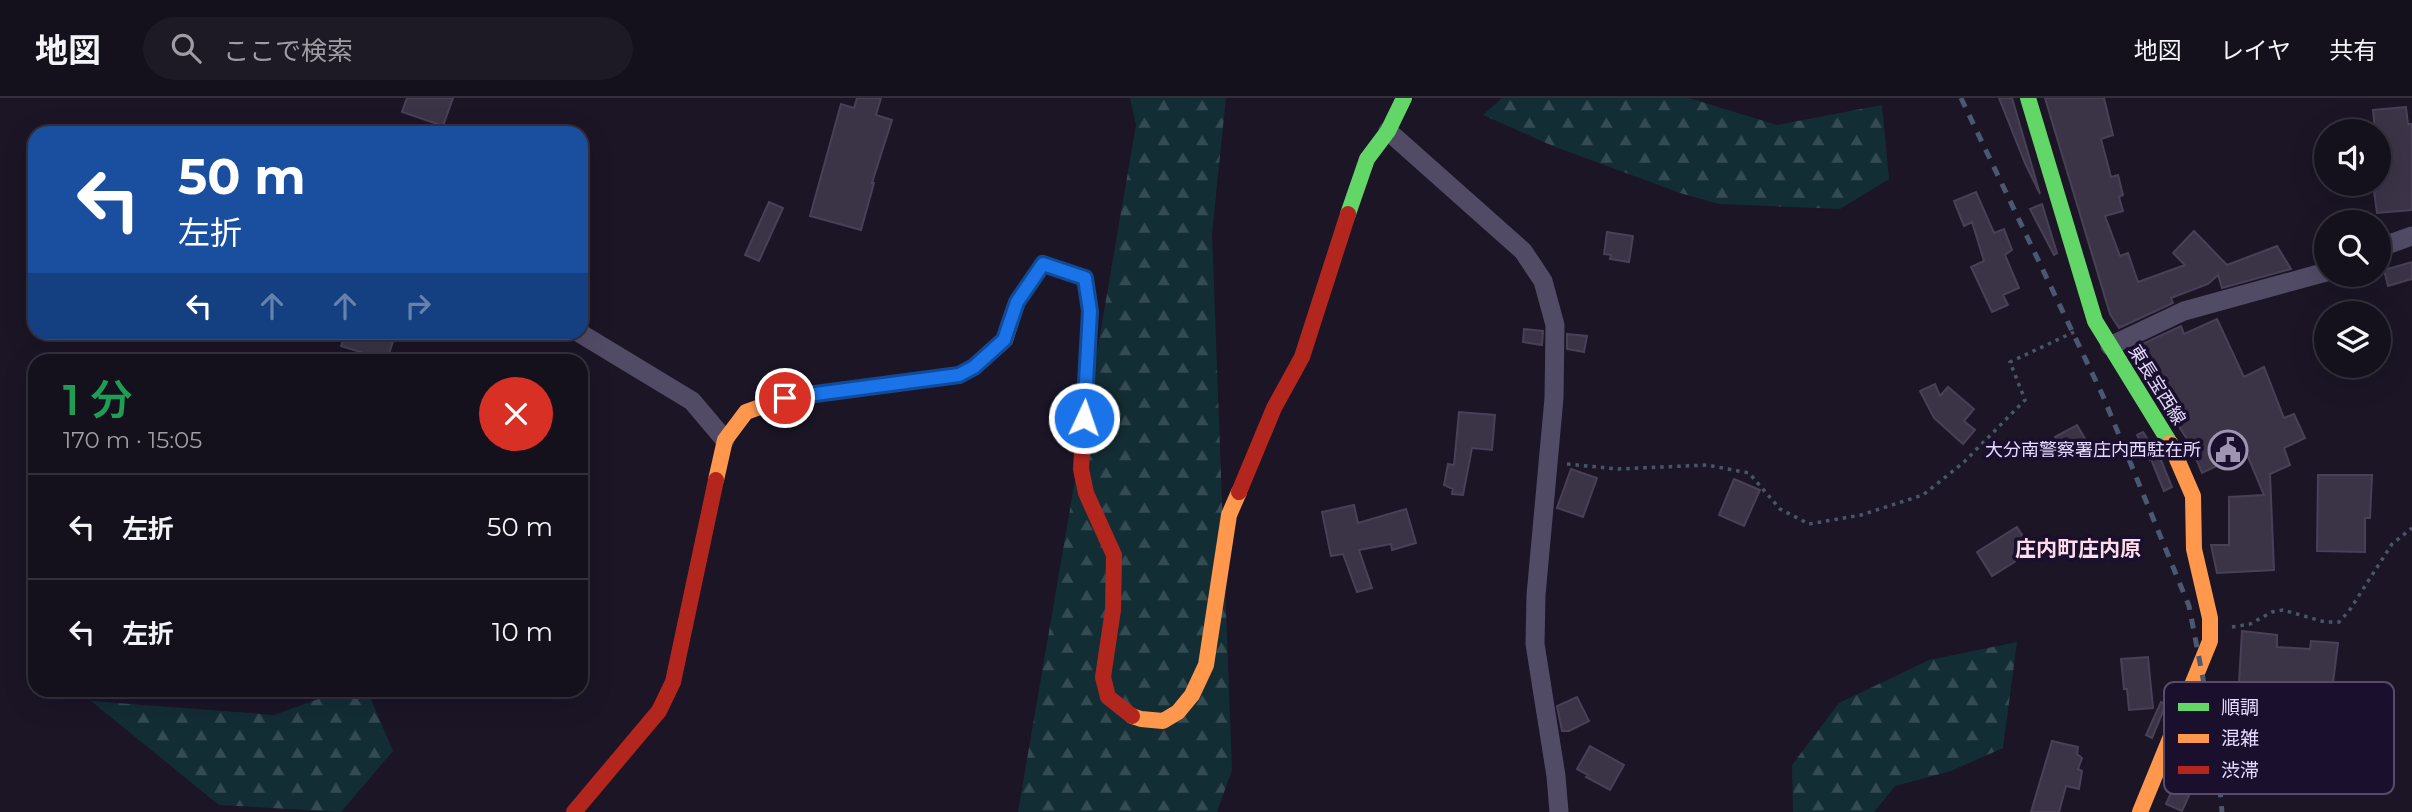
<!DOCTYPE html>
<html lang="ja">
<head>
<meta charset="utf-8">
<style>
  :root { --surface:#14101c; --page:#1d1925; --text:#f1f3f6; --muted:#9d9da3; --line:#33303b }
  body { margin:0; font-family:Montserrat,"Noto Sans JP",sans-serif; background:var(--page); color:var(--text); height:100vh; display:flex; flex-direction:column; font-size:26px; white-space:nowrap }
  * { box-sizing:border-box; margin:0 }
  p { font-size:23px; color:var(--muted) }
  .icon { flex:none; width:38px; height:38px; fill:none; stroke:currentColor; stroke-width:2; stroke-linecap:round; stroke-linejoin:round }
  .map { position:relative; flex:1; overflow:hidden }
  .details { position:absolute; left:28px; top:256px; width:560px; height:343px; display:flex; flex-direction:column; background:var(--surface); border-radius:21px; box-shadow:0 7px 28px #0002,0 0 0 2px var(--line) }
  .details>* { flex:none }
  .banner { position:absolute; left:28px; top:28px; width:560px; height:214px; border-radius:21px; box-shadow:0 7px 28px #0002,0 0 0 2px var(--line); background:#1a4fa0; color:#fff; overflow:hidden }
  .fabs { position:absolute; left:2314px; top:21px; display:grid; gap:14px }
  .fabs a { display:grid; place-items:center; width:77px; height:77px; border-radius:50%; background:var(--surface); box-shadow:0 7px 28px #0002,0 0 0 2px var(--line); font-size:35px }
  .pin { position:absolute; display:grid; place-items:center; width:60px; height:60px; color:#fff; margin:-30px; border:4px solid #fff; border-radius:50%; box-shadow:0 2px 7px #0007 }
  .me { position:absolute; width:77px; margin:-38px; rotate:3deg; stroke-linejoin:round; filter:drop-shadow(0 0 5px #0008) }
  .turn { display:flex; align-items:center; gap:24px; height:147px; padding:0 35px; font-size:32px }
  .turn .icon { width:91px; height:91px; stroke-width:2.5 }
  .turn b { display:block; font-size:49px; line-height:60px }
  .lanes { display:flex; align-items:center; height:66px; padding:0 35px; background:#0003; justify-content:center; gap:35px; direction:ltr }
  .lanes .off { opacity:.35 }
  .round { display:grid; place-items:center; flex:none; width:74px; height:74px; border-radius:37px; background:var(--page) }
  .summary { display:flex; align-items:center; justify-content:space-between; height:119px; padding:0 35px }
  h1 { font-size:42px; font-weight:600; line-height:52px; color:#1e9e55 }
  ul { padding:0; list-style:none }
  li { display:flex; align-items:center; gap:21px; height:105px; padding:0 35px; border-top:2px solid var(--line) }
  li div { flex:1 }
  li b { display:block; font-size:26px }
  li em { font-style:normal }
  header { display:flex; align-items:center; gap:42px; box-sizing:border-box; height:98px; padding:0 35px; background:var(--surface); border-bottom:2px solid var(--line) }
  header strong { font-size:33px }
  nav { display:flex; gap:38px; margin-inline-start:auto; font-size:24px }
  .search { width:490px; height:63px; background:var(--page); display:flex; align-items:center; gap:18px; box-sizing:border-box; padding:0 24px; border-radius:38px; color:var(--muted); font-size:26px }
  .map>svg:first-child { display:block }
  .forest { fill:url(#forest-firs) }
  .building { fill:#3b3447; stroke:#494058; stroke-width:2 }
  .lines { fill:none; stroke-linecap:round; stroke-linejoin:round }
  .path { stroke:#4b5568; stroke-width:3.5; stroke-dasharray:3.5 5; stroke-linecap:butt }
  .street { stroke:#514b66; stroke-width:19 }
  .fast { stroke:#63d668; stroke-width:16 }
  .slow { stroke:#ff974d; stroke-width:16 }
  .jam { stroke:#b3261e; stroke-width:16 }
  .rail { stroke:#4b5871; stroke-width:5; stroke-dasharray:10 9; stroke-linecap:butt }
  .route-casing { stroke:#114b97; stroke-width:18 }
  .route { stroke:#1a73e8; stroke-width:12 }
  .labels { text-anchor:middle; stroke-width:7; stroke-linejoin:round; paint-order:stroke }
  .street-label { font-size:18px; fill:#e5daff; stroke:#1a0f2c }
  .poi-label { font-size:18px; fill:#e5daff; stroke:#1a0f2c; text-anchor:end }
  .quarter-label { font-size:21px; font-weight:bold; fill:#ffdcec; stroke:#1a0f2c }
  .key { fill:#1a0f2c; stroke:#574c6b; stroke-width:2 }
  .key-label { font-size:19px; fill:#e5daff }
</style>
</head>
<body>
<header>
<strong>地図</strong>
<div class="search"><svg class="icon" aria-label="search" viewBox="0 0 24 24"><circle cx="10" cy="10" r="6"/><path d="M15 15l6 6"/></svg>ここで検索</div>
<nav><a>地図</a><a>レイヤ</a><a>共有</a></nav>
</header>
<div class="map">
<svg width="2412" height="714" viewBox="0 0 2412 714">
  <defs>
    <pattern id="forest-firs" width="22" height="20" patternUnits="userSpaceOnUse" patternTransform="scale(1.75)"><rect width="22" height="20" fill="#132d34"/><path d="M5 1l3.5 6h-7zM16 11l3.5 6h-7z" fill="#354b52"/></pattern>
  </defs>
  <rect width="100%" height="100%" fill="#1b1526"/>
  <path class="forest" d="M1130,0h96l-14,135 20,537 -15,42h-199l118,-687z
    M1502,0h187l88,27 105,-20 7,74 -49,30 -121,-5 -39,-11 -127,-47 -70,-31z
    M2017,544l-14,106 -52,23 -56,15 -21,26h-81l-1,-47 47,-62 90,-43z
    M343,592h24l26,61 -52,61 -122,-7 -128,-104 183,14z"/>
  <path class="building" d="M407,0h46l-10,28 -41,-14z
    M857,0h24l-5,17 16,5 -20,63h2l-13,47 -51,-14 31,-112 13,4z
    M1999,0h13l28,96 -15,-31z
    M2045,0h59l9,37 -12,4 10,38 7,-2 5,20 -4,2 4,14 -18,5 15,40 8,-3 10,29 47,-17 -12,-12 21,-22 33,34 50,-19 14,23 -69,19 -4,-13 -10,9 -37,14 2,5 -54,25 -9,-14z
    M2406,9l2,17h4v86l-35,3 -4,-29h5v-53h-3l-2,-21z
    M1976,94l18,41 10,-4 8,21 -7,5 14,33 -16,7 5,10 -16,7 -21,-45 13,-6 -12,-39 -8,4 -10,-25z
    M769,104l14,6 -24,53 -14,-6z
    M2042,106l15,49 -3,2 -24,-46z
    M1607,134l26,4 -4,26 -19,-3 1,-4 -7,-1z
    M2412,164v17l-24,7 -4,-16z
    M2217,221l27,58 20,-10 20,51 10,-4 11,24 -21,10 6,17 -20,9 4,96 -57,3 -6,-28h18v-48l35,-2 -18,-43 -44,21 -12,-29 -19,-30 3,-2 -13,-32 -8,3 -15,-37 43,-20 3,8z
    M1524,231l19,2 -1,14 -19,-3z
    M346,234h14l12,6 2,-6h22l-9,28 -46,-14z
    M1567,236l20,2 -3,16 -17,-3z
    M1935,286l5,12 8,-9 26,22 -10,12 11,9 -12,14 -29,-26 -14,-27z
    M1459,314l36,3 -3,35 -20,-2 -9,47 -11,-1 1,-5 -9,-4 4,-21 6,1z
    M2077,327l11,19 -22,13 -11,-20z
    M2143,334l18,28 11,27 -8,4 -13,-32 -1,1 -13,-25z
    M1571,371l26,9 -14,39 -26,-9z
    M2318,377h54l-2,43h-5v34l-48,-1z
    M1734,381l26,11 -16,36 -25,-11z
    M1354,407l4,18 48,-14 10,34 -24,7 -1,-6 -32,6 13,38 -15,4 -14,-38 -12,2 -9,-44z
    M2017,429l15,24 -40,25 -15,-24z
    M2242,533l35,4v12l33,2 1,-8 27,2 -7,56 -27,-4 -1,14 -65,-9z
    M2148,559l5,51 -24,2 -2,-21h-3l-3,-30z
    M1577,599l12,24 -20,10h-7l-5,-25z
    M2161,604l5,2 -14,34 -6,-3z
    M2052,643l26,6 -1,7 5,4 -4,11 4,2 -3,18 -13,-3 -7,26h-28z
    M1590,648l34,19 -14,25 -24,-13 2,-2 -11,-6z
    M2176,684l16,7 -10,22 -16,-7z"/>
  <g class="lines">
    <path class="path" d="M1567,366l51,5 89,-4 42,8 31,36 29,15 52,-9 62,-20 40,-32 62,-63 -15,-38 64,-30
      M2232,529l18,-3 22,-12 11,-2 42,12h14l10,-11 43,-67 20,-16"/>
    <path class="street" d="M1388,33l135,120 20,30 12,44 -1,73 -18,197 -1,49 21,132 3,36
      M2378,150l34,-12
      M578,234l114,69 33,39
      M2110,248l74,-35 142,-39"/>
    <path class="fast" d="M2028,0l67,223 75,122
      M1348,116l19,-55 21,-28 16,-33"/>
    <path class="slow" d="M716,382l9,-40 21,-28 39,-14 174,-23 15,-8 31,-27 12,-38 11,-16
      M1132,618l9,3 22,2 15,-9 14,-17 14,-30 23,-150 10,-23
      M2140,714l70,-171v-23l-16,-69 -1,-53 -23,-53"/>
    <path class="jam" d="M1028,188l15,-22 42,14 5,33 -9,158 5,24 28,62 -1,55 -10,67 5,20 24,19
      M1239,394l35,-84 28,-51 46,-143
      M574,714l85,-101 14,-29 43,-202"/>
    <path class="rail" d="M1961,0l142,298 86,210 27,140 6,66"/>
  </g>
  <g class="lines">
    <defs>
      <path id="route" d="M785,300l174,-23 15,-8 30,-27 13,-38 26,-38 42,14 5,33 -6,107"/>
    </defs>
    <use href="#route" class="route-casing"/>
    <use href="#route" class="route"/>
  </g>
  <defs>
    <symbol id="civic-ring" viewBox="-11 -11 22 22"><circle r="9.5" fill="#1a0f2c" stroke="#9e95b3" stroke-width="1.5"/><path d="M-.6-6.5H3V-4.5H.6V-3L4-1V1h2V6H-6V1h2V-1L-.6-3ZM-1.2 2.5V6h2.4V2.5Z" fill="#9e95b3"/></symbol>
  </defs>
  <g fill-rule="evenodd">
    <use href="#civic-ring" x="2206" y="330" width="44" height="44"/>
  </g>
  <g class="labels">
    <g class="street-label">
      <text transform="translate(2157 287) rotate(58)" y="6">東長宝西線</text>
    </g>
    <g class="poi-label">
      <text x="2201" y="358">大分南警察署庄内西駐在所</text>
    </g>
    <g class="quarter-label">
      <text x="2078" y="458">庄内町庄内原</text>
    </g>
  </g>
  <rect x="2164" y="584" width="230" height="112" rx="10" class="key"/>
  <rect x="2178" y="605" width="31" height="8" fill="#63d668"/>
  <rect x="2178" y="636" width="31" height="9" fill="#ff974d"/>
  <rect x="2178" y="668" width="31" height="8" fill="#b3261e"/>
  <g class="key-label">
    <text x="2221" y="616">順調</text>
    <text x="2221" y="647">混雑</text>
    <text x="2221" y="679">渋滞</text>
  </g>
</svg>
<div class="fabs">
<a><svg class="icon" aria-label="sound" viewBox="0 0 24 24"><path d="M4 9h4l5-4v14l-5-4H4zM17 9q2 3 0 6"/></svg></a>
<a><svg class="icon" aria-label="search" viewBox="0 0 24 24"><circle cx="10" cy="10" r="6"/><path d="M15 15l6 6"/></svg></a>
<a><svg class="icon" aria-label="layers" viewBox="0 0 24 24"><path d="M12 4l9 5-9 5-9-5zM3 14l9 5 9-5"/></svg></a>
</div>
<div class="pin" style="left:785px;top:300px;background:#d93025"><svg class="icon" aria-label="arrive" viewBox="0 0 24 24"><path d="M6 21V4h12l-3 4 3 4H6"/></svg></div>
<svg class="me" style="left:1084px;top:320px" viewBox="-20 -20 40 40"><circle r="17" fill="#1a73e8" stroke="#fff" stroke-width="3"/><path d="M0-11L8 9 0 5-8 9z" fill="#fff"/></svg>
<div class="banner">
<div class="turn"><svg class="icon" aria-label="left" viewBox="0 0 24 24"><path d="M17 20v-9H6M10 6l-5 5 5 5"/></svg><div><b>50 m</b>左折</div></div>
<div class="lanes"><svg class="icon" aria-label="left" viewBox="0 0 24 24"><path d="M17 20v-9H6M10 6l-5 5 5 5"/></svg><svg class="icon off" aria-label="ahead" viewBox="0 0 24 24"><path d="M12 20V5M6 11l6-6 6 6"/></svg><svg class="icon off" aria-label="ahead" viewBox="0 0 24 24"><path d="M12 20V5M6 11l6-6 6 6"/></svg><svg class="icon off" aria-label="right" viewBox="0 0 24 24"><path d="M7 20v-9h11M14 6l5 5-5 5"/></svg></div>
</div>
<section class="details">
<div class="summary"><div><h1>1 分</h1><p>170 m · 15:05</p></div><a class="round" style="background:#d93025;color:#fff"><svg class="icon" aria-label="close" viewBox="0 0 24 24"><path d="M6 6l12 12M18 6L6 18"/></svg></a></div>
<ul>
<li><svg class="icon" aria-label="left" viewBox="0 0 24 24"><path d="M17 20v-9H6M10 6l-5 5 5 5"/></svg><div><b>左折</b></div><em>50 m</em></li>
<li><svg class="icon" aria-label="left" viewBox="0 0 24 24"><path d="M17 20v-9H6M10 6l-5 5 5 5"/></svg><div><b>左折</b></div><em>10 m</em></li>
</ul>
</section>
</div>
</body>
</html>
